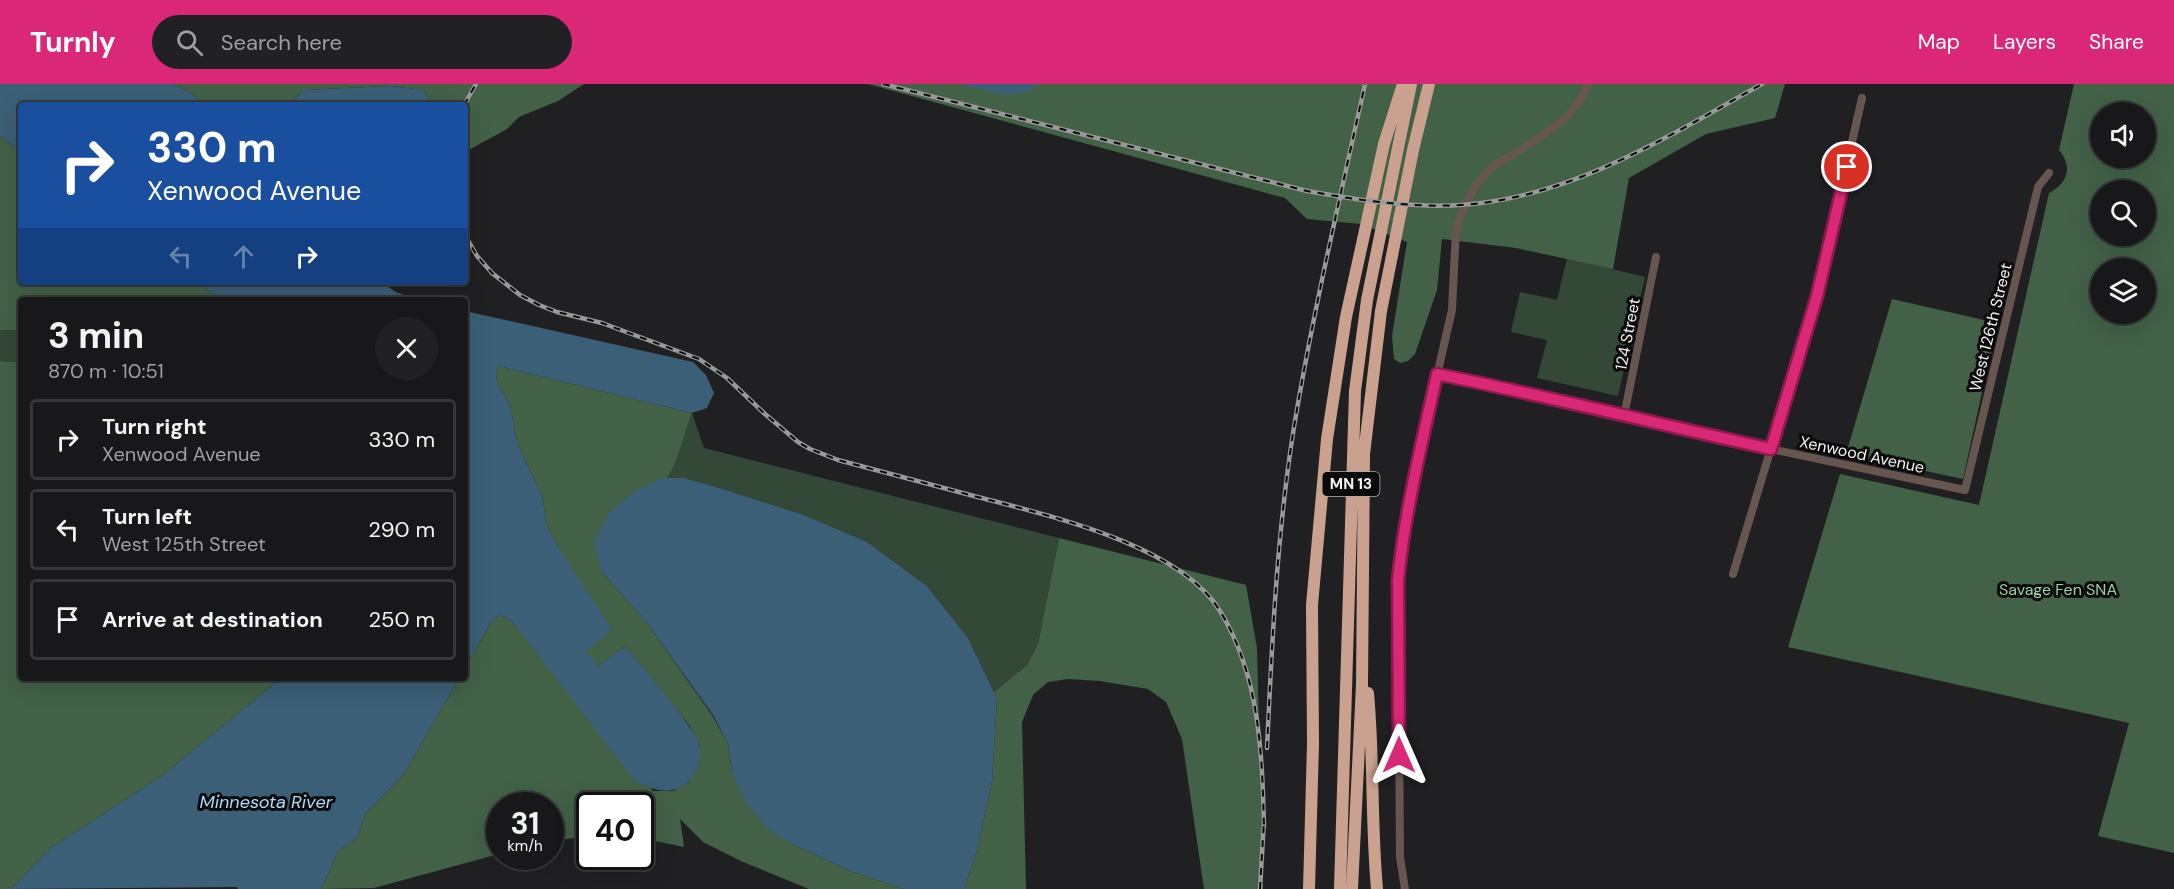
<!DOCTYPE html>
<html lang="en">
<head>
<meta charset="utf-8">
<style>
  :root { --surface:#18181a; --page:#212123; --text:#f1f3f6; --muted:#9fa0a2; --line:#363739; --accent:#db2777 }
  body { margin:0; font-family:"DM Sans",sans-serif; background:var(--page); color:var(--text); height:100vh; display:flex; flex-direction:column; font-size:22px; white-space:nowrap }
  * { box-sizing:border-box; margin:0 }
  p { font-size:20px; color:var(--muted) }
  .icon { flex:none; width:33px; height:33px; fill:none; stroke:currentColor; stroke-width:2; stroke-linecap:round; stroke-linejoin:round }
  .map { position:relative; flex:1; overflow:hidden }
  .drawer { position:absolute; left:18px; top:213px; width:450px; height:384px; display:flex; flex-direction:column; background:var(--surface); border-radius:6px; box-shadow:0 6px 24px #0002,0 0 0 2px var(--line) }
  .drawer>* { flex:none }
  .hud { position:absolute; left:18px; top:18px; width:450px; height:183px; border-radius:6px; box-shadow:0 6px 24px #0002,0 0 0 2px var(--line); background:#1a4fa0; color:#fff; overflow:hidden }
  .controls { position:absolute; left:2090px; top:18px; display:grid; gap:12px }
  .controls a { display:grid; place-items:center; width:66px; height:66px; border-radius:50%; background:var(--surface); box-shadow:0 6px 24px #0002,0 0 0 2px var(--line); font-size:30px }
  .speed { position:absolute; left:486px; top:708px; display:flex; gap:12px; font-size:30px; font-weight:700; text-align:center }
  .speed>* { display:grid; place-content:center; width:78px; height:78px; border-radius:50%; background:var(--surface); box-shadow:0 6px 24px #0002,0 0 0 2px var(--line); line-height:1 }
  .speed small { font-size:15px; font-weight:400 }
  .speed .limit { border:3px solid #111; border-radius:9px; background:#fff; color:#111 }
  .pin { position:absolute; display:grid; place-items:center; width:51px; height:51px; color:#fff; margin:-26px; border:3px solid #fff; border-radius:50%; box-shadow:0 2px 6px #0007 }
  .me { position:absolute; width:66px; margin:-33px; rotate:0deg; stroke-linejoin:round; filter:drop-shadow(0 0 4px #0008) }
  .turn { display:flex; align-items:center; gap:21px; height:126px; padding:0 30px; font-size:27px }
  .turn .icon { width:78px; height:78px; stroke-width:2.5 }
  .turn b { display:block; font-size:42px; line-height:51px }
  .lanes { display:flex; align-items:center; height:57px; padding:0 30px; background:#0003; justify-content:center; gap:30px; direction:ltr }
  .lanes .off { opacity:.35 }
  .round { display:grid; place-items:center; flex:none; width:63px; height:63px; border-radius:32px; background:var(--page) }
  .summary { display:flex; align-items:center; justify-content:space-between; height:102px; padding:0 30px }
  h1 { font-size:36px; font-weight:700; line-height:45px }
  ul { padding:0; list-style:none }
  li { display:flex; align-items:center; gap:18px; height:81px; margin:0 12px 9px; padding:0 18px; border:3px solid var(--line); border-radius:6px }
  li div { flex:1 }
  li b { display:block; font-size:22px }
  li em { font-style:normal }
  header { display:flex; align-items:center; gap:36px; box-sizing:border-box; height:84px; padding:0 30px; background:var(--accent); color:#fff }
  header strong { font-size:28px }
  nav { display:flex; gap:33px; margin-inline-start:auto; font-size:21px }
  .search { width:420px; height:54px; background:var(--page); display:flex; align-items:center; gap:15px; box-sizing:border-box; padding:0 21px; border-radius:33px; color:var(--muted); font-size:22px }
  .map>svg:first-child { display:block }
  .green { fill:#334836 }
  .forest { fill:#426147; fill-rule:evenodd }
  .water { fill:#3b5f76 }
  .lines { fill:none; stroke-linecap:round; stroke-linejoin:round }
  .minor { stroke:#67564f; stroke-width:8 }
  .highway { stroke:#caa08f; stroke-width:12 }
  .rail-casing { stroke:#99999a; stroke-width:4.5 }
  .rail { stroke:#0a0a0a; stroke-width:2; stroke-dasharray:7; stroke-linecap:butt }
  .route-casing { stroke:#8e194d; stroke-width:15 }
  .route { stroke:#db2777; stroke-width:10 }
  .labels { text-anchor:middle; stroke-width:6; stroke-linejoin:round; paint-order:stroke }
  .shield { fill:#0a0a0a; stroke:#adadae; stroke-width:1.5 }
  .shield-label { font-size:15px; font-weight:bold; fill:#f3f3f4 }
  .street-label { font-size:16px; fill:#f3f3f4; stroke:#0a0a0a }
  .park-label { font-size:16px; fill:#9ad1a3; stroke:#0a0a0a }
  .water-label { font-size:18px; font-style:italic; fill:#abddfd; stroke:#0a0a0a }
</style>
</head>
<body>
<header>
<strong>Turnly</strong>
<div class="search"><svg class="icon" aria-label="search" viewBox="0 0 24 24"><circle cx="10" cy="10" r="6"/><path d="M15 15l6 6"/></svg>Search here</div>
<nav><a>Map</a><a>Layers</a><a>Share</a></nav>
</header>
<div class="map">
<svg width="2174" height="805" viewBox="0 0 2174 805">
  <rect width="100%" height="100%" fill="#202022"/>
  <path class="green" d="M1567,174l78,19 -27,119 -81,-18 10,-38 -36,-8 9,-40 37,8z
    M0,246h21v32l-21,-1z
    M692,329l12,35 355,90 -21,106 -11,21 -33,27 -26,-54 -41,-52 -60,-44 -63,-27 -84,-27 -36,-10h-17c12,-16 17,-45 25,-65z"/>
  <path class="forest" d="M172,0h412l-26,17 -39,16 -12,12 -42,23v-47h-32l-10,-15 -32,-4 -88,4 -15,15h-81l-21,-15z
    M868,0h917l-10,34 -69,16 -77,44 -16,91 -97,-21 -74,-9 -5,51 -22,64 -7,7 -8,2 -6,-4 -2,-23 15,-94 -46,-18 -54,-5 -22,-21z
    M2074,0h100v769l-76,-17 31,-113 -341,-76 52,-173 139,31 70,-312c19,-10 24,-26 10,-43zM2145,28v46h-45v-46zM2145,106v46h-45v-46zM2145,184v46h-45v-46z
    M0,52l21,16v130h176l24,18h-200v30h-21z
    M1892,215l105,24 -34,156 -117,-25z
    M0,277l21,1v316h260l-119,98 -110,71 -41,42h-11z
    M498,282l194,47c-8,20 -13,49 -25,65h-4l-62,93 46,52 65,92 16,29 4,29 60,71 61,28 51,17h-95l-66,-27 -40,-20 -23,-23 4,28 -43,-9 -1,-32h-50l-1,30 -38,5 -1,-35h-50l-1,48 -125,34 -53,1 17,-38 20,-14 7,-23 39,-40 55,-96h6v-10l26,-46 9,-7 12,6 141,170h20l16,-9 11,-37 -11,-20 -64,-79 -28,21 -12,-17 -27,-103 -12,-23 -3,-26 -26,-56 -7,-37 -14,-25z
    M1059,454l187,47 11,63 6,241h-59l-22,-150 -16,-37 -18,-13 -48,-8 -32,-2 -20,3 -15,13 -11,27 4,167h-62l12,-35 16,-72 5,-83 -3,-7 33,-27 11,-21z"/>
  <path class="water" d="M0,0h172l14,6 21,15h-186v47l-21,-16z
    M962,0h73l2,1c-20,18 -52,5 -75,-1z
    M391,2l32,4 10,15h-145l15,-15z
    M197,198h184l15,10 22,8h-197z
    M465,227l228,51 13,13 8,18 -7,15 -15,5 -194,-47 -2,14 14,25 7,37 26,56 3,26 12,23 54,82 -26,22 12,15 27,-20c14,17 72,84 75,100 1,13 -3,30 -14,38 -17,12 -34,6 -51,-3l-123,-160 -12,-6 -9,7 -26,46z
    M663,394h21l36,10 84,27 63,27 60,44 41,52 29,60 -5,84 -16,72 -12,35h-60l-51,-17 -61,-28 -25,-16 -22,-27 -13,-28 -4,-29 -15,-29 -66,-92 -46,-52 -7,-29 14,-28 27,-23z
    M281,594h178l-55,96 -39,40 -7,23 -20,14 -17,38h-83l-1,-2 -226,2 41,-42 110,-71z"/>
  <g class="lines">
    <path class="minor" d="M1437,290l139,29 48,13 147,33 194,41 73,-303 11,-14
      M1624,332l32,-159
      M1733,490l84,-278 45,-198
      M1405,805l-5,-32 -2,-276 5,-48 6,-36 43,-187 4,-81 8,-21 12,-23 18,-20 30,-17 40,-28 16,-19 8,-17"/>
    <path class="highway" d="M1368,609c6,65 3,131 9,196
      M1309,805l4,-145 -1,-139 15,-166 19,-122 38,-173 19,-60
      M1340,805l15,-498 12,-91 44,-216
      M1352,805l10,-204 2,-231 17,-143 32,-161 16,-66"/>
    <defs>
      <path id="rail" d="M883,0l424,107c51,9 102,17 154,14 110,-7 208,-69 301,-121
        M464,21l12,-21
        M465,151l12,21 15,17 28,22 19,10 18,7 45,11 97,36 28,19 38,36 33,28 12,7 28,11c45,12 91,24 136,36 72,19 205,48 246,115 40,65 42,142 44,216
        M1267,664c5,-107 10,-215 27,-321 19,-115 46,-229 71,-343
        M1260,805l4,-69"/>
    </defs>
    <use href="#rail" class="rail-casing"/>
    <use href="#rail" class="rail"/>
  </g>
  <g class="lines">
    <defs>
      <path id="route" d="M1399,671l-1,-175c7,-70 24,-137 39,-206 112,23 222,50 334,75l46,-153 30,-129"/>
    </defs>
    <use href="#route" class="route-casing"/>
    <use href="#route" class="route"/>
  </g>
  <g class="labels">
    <rect class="shield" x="1322.5" y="388" width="57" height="24" rx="4.5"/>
    <g class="shield-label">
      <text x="1351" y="405">MN 13</text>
    </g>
    <g class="street-label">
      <text transform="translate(1990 243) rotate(-76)" y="6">West 126th Street</text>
      <text transform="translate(1627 250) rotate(-79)" y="6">124 Street</text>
      <text transform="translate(1862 370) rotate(12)" y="6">Xenwood Avenue</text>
    </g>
    <g class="park-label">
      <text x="2058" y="511">Savage Fen SNA</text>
    </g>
    <g class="water-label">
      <text x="266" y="724">Minnesota River</text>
    </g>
  </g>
</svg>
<div class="controls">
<a><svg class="icon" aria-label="sound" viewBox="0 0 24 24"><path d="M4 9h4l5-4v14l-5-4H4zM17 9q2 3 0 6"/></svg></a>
<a><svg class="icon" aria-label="search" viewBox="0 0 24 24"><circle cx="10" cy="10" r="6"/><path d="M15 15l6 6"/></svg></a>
<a><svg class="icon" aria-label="layers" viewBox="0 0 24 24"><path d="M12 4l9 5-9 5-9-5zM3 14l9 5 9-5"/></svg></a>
</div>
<div class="speed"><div>31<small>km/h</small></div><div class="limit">40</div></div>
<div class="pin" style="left:1847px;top:83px;background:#d93025"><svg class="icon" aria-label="arrive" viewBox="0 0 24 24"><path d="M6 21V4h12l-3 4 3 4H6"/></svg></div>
<svg class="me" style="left:1399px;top:671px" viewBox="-20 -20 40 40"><path d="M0-17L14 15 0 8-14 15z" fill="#db2777" stroke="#fff" stroke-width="4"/></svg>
<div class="hud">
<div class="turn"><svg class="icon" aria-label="right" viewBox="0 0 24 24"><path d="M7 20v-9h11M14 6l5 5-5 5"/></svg><div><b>330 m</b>Xenwood Avenue</div></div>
<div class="lanes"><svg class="icon off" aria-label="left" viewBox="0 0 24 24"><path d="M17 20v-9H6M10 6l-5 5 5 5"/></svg><svg class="icon off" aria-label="ahead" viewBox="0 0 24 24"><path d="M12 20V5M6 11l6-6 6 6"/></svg><svg class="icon" aria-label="right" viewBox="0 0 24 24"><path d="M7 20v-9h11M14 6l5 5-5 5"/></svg></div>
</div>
<section class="drawer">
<div class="summary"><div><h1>3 min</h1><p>870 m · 10:51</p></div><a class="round"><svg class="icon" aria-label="close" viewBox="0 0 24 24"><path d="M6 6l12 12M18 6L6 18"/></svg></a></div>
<ul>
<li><svg class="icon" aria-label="right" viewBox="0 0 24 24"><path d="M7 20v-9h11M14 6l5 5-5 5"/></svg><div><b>Turn right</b><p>Xenwood Avenue</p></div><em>330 m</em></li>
<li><svg class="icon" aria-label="left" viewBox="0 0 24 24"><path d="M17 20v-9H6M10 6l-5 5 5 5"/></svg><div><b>Turn left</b><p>West 125th Street</p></div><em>290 m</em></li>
<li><svg class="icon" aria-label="arrive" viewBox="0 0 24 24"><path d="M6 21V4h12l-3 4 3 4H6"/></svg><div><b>Arrive at destination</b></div><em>250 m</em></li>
</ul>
</section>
</div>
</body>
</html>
